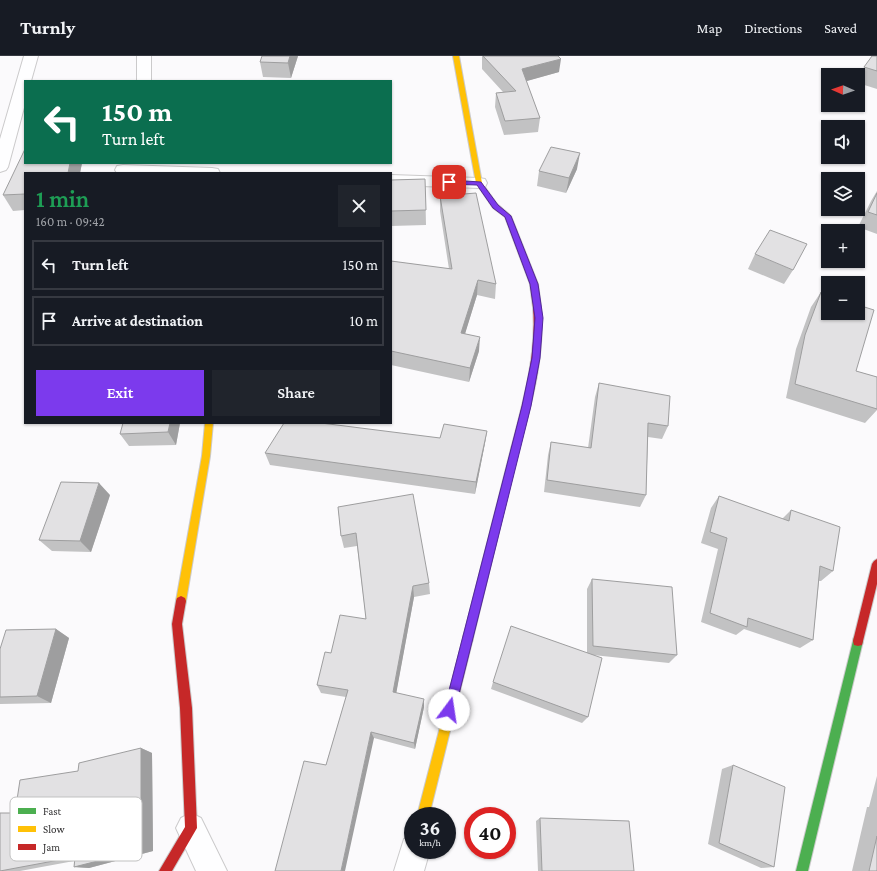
<!DOCTYPE html>
<html lang="en">
<head>
<meta charset="utf-8">
<style>
  :root { --surface:#171b24; --page:#20242c; --text:#f1f3f6; --muted:#9ea1a6; --line:#363941; --accent:#7c3aed }
  body { margin:0; font-family:"Crimson Pro",serif; background:var(--page); color:var(--text); height:100vh; display:flex; flex-direction:column; font-size:15px; white-space:nowrap }
  * { box-sizing:border-box; margin:0 }
  p { font-size:13px; color:var(--muted) }
  .icon { flex:none; width:22px; height:22px; fill:none; stroke:currentColor; stroke-width:2; stroke-linecap:round; stroke-linejoin:round }
  .map { position:relative; flex:1; overflow:hidden }
  .drawer { position:absolute; left:24px; top:116px; width:368px; height:252px; display:flex; flex-direction:column; background:var(--surface); border-radius:0px; box-shadow:0 1px 3px #0004 }
  .drawer>* { flex:none }
  .banner { position:absolute; left:24px; top:24px; width:368px; height:84px; border-radius:0px; box-shadow:0 1px 3px #0004; background:#0b6e4f; color:#fff; overflow:hidden }
  .needle { width:26px; rotate:272deg }
  .fabs { position:absolute; left:821px; top:12px; display:grid; gap:8px }
  .fabs a { display:grid; place-items:center; width:44px; height:44px; border-radius:0px; background:var(--surface); box-shadow:0 1px 3px #0004; font-size:20px }
  .speed { position:absolute; left:404px; top:751px; display:flex; gap:8px; font-size:20px; font-weight:700; text-align:center }
  .speed>* { display:grid; place-content:center; width:52px; height:52px; border-radius:50%; background:var(--surface); box-shadow:0 1px 3px #0004; line-height:1 }
  .speed small { font-size:10px; font-weight:400 }
  .speed .limit { border:6px solid #d22; background:#fff; color:#111 }
  .pin { position:absolute; display:grid; place-items:center; width:34px; height:34px; color:#fff; margin:-17px; border-radius:8px; box-shadow:0 2px 6px #0006 }
  .me { position:absolute; width:44px; margin:-22px; rotate:14deg; stroke-linejoin:round; filter:drop-shadow(0 0 3px #0008) }
  .turn { display:flex; align-items:center; gap:14px; height:84px; padding:0 12px; font-size:18px }
  .turn .icon { width:52px; height:52px; stroke-width:2.5 }
  .turn b { display:block; font-size:28px; line-height:34px }
  .round { display:grid; place-items:center; flex:none; width:42px; height:42px; border-radius:0px; background:var(--page) }
  .headline { display:flex; align-items:center; justify-content:space-between; height:68px; padding:0 12px }
  h1 { font-size:24px; font-weight:600; line-height:30px; color:#1e9e55 }
  .action { display:flex; gap:8px; margin-top:auto; padding:8px 12px }
  .action a { flex:1; height:46px; border-radius:0px; background:var(--accent); color:#fff; font-size:16px; font-weight:600; line-height:46px; text-align:center }
  .action a+a { background:var(--page); color:var(--text) }
  ul { padding:0; list-style:none }
  li { display:flex; align-items:center; gap:12px; height:50px; margin:0 8px 6px; padding:0 4px; border:2px solid var(--line); border-radius:0px }
  li div { flex:1 }
  li b { display:block; font-size:15px }
  li em { font-style:normal }
  header { display:flex; align-items:center; gap:24px; box-sizing:border-box; height:56px; padding:0 20px; background:var(--surface); border-bottom:1px solid var(--line) }
  header strong { font-size:19px }
  nav { display:flex; gap:22px; margin-inline-start:auto; font-size:14px }
  .map>svg:first-child { display:block }
  .lines { fill:none; stroke-linecap:round; stroke-linejoin:round }
  .street-casing { stroke:#cbcacb; stroke-width:2 }
  .fast-casing { stroke:#cbcacb; stroke-width:2 }
  .slow-casing { stroke:#cbcacb; stroke-width:2 }
  .jam-casing { stroke:#cbcacb; stroke-width:2 }
  .street { fill:#fefeff; fill-rule:evenodd }
  .fast { fill:#4caf50; fill-rule:evenodd }
  .slow { fill:#ffc107; fill-rule:evenodd }
  .jam { fill:#c62828; fill-rule:evenodd }
  .wall { fill:#c2c2c3 }
  .shaded-wall { fill:#9e9e9f }
  .building { fill:#e2e1e3; stroke:#9e9e9f }
  .route { fill:#7c3aed; stroke:#51269a }
  .key { fill:#fff; stroke:#c1c1c1; stroke-width:1 }
  .key-label { font-size:11px; fill:#302f30 }
</style>
</head>
<body>
<header>
<strong>Turnly</strong>
<nav><a>Map</a><a>Directions</a><a>Saved</a></nav>
</header>
<div class="map">
<svg width="877" height="815" viewBox="0 0 877 815">
  <rect width="100%" height="100%" fill="#fbfafc"/>
  <g class="lines">
    <defs>
      <path id="street" d="M24,0h14l-7,25h-6v23l-17,63 -2,3 -6,2v-33z
        M137,0h14v25h-14z
        M123,109l89,3 6,1 2,4h-103l-2,-3 2,-4z
        M391,119l88,3 6,1 2,4 -2,4 -6,1 -88,-3z
        M191,757l10,5 26,53h-31l-20,-43 5,-10z
        M413,780v14h17l-6,21h-30l10,-32z"/>
      <path id="fast" d="M515,389l3,1 1,3 -46,189 -1,4 -4,1 -4,-1 -1,-4 48,-189 1,-3z
        M858,580l4,1 1,4 -55,230h-12l57,-230 1,-4z"/>
      <path id="slow" d="M453,0h6l23,127 15,21 14,12 27,68 3,23 -1,2 -3,1 -4,-3 -3,-23 -25,-67 -12,-9 -17,-25z
        M205,367h8l-3,33 -24,145 -1,3 -4,2 -4,-2 -1,-3 26,-145z
        M468,577l4,1 1,4 -44,178h-12l46,-178 1,-4z"/>
      <path id="jam" d="M537,248l4,3c4,49 -9,95 -22,142l-1,3h-6l-1,-3c12,-47 26,-93 22,-142z
        M877,503v25l-14,57 -1,4 -4,1 -4,-1 -1,-4 19,-77 2,-3z
        M181,540l4,2 1,3 -4,23 10,84 5,120 -25,43h-13l26,-44 -5,-119 -8,-84 4,-23 1,-3z"/>
    </defs>
    <use href="#street" class="street-casing"/>
    <use href="#fast" class="fast-casing"/>
    <use href="#slow" class="slow-casing"/>
    <use href="#jam" class="jam-casing"/>
    <use href="#street" class="street"/>
    <use href="#fast" class="fast"/>
    <use href="#slow" class="slow"/>
    <use href="#jam" class="jam"/>
  </g>
  <path class="wall" d="M298,0l-7,22 -28,-1 -3,-15z
    M482,0h76l1,16 -33,9 14,37 -2,14 -34,3 -9,-28 1,-14 7,-1 -21,-23z
    M877,0v33l-19,-6v-4l6,-12z
    M25,107h57l-2,10h-55v37l-12,1 -10,-16z
    M577,113l-11,24 -29,-7 2,-15z
    M425,123l1,46 -35,1v-46z
    M877,135v43l-19,-7 13,-26z
    M440,140l56,88 -1,15 -18,-4 -12,38 14,18 -10,31 -78,-17v-104l58,8 -9,-58z
    M755,198l38,16 -9,14 -36,-15z
    M821,236l35,79 21,6v33l-12,13 -79,-25 10,-49 15,-42z
    M599,327l69,43 -6,13 -14,-2 -2,58 -6,12 -96,-15 4,-37 3,-13 37,6 7,-51z
    M180,367l-4,22 -47,1 -9,-12z
    M487,375l-2,12 -10,51 -205,-29 -5,-12 175,-15z
    M110,439l-19,57 -39,-1 -13,-11z
    M719,440l63,23 9,-9 42,61 -12,10h-2l-6,59 -13,8 -56,-19 -8,6 -35,-13 17,-73 -17,-6 10,-35z
    M338,451l91,76 1,11 -16,3 -18,96 28,14 -9,42 -41,-11 -48,27 20,-68 -25,-4 -4,-8 14,-32 35,-34 -9,-73 -13,2 -3,-12z
    M592,523l85,76 -8,8 -76,-8 -5,62 -6,6 -91,-34 2,-7 94,-29v-64z
    M56,573l13,9 -18,65 -51,1v-55z
    M141,692l11,5 1,98 -64,17 -15,-1v-6l-54,10h-20l15,-58 63,-42z
    M733,709l41,102 -13,1 -53,-24 14,-75z
    M877,720v95h-25l15,-64h2z
    M540,762l94,53h-96l-2,-50z"/>
  <path class="shaded-wall" d="M290,0h8l-7,22 -3,-15z
    M561,3l-2,13 -39,11 2,-14z
    M580,97l-3,16 -11,24 3,-15z
    M70,107h12l-2,10h-12z
    M478,224l-1,15 -16,52v-14z
    M480,281l-1,14 -10,31 1,-14z
    M170,367h10l-4,22 -8,-13z
    M487,375l-2,12 -10,51 1,-12z
    M99,427l11,12 -19,57 -11,-11z
    M413,530l1,11 -19,103 -2,-8z
    M56,573l13,9 -18,65 -14,-7z
    M424,643v8l-9,42 -1,-6z
    M371,676l3,6 -29,133h-4z
    M141,692l11,5 1,98 -64,17 -15,-1z"/>
  <path class="building" d="M262,0h28l-2,7 -28,-1z
    M483,0h75l3,3 -39,10 18,49 -35,3 -9,-28 20,-2z
    M872,0h5v15l-13,-4z
    M551,91l29,6 -11,25 -30,-7z
    M25,93v14h45l-2,10h-43v21l-22,1z
    M425,123l1,31 -35,1v-31z
    M476,137l20,91 -18,-4 -17,53 19,4 -10,31 -79,-17v-90l61,8 -12,-73z
    M877,137v22l-9,-3z
    M770,174l37,14 -14,26 -38,-16z
    M821,236l7,2v19h30v-8l16,5 -18,61 21,6v32l-82,-25 10,-49z
    M599,327l71,13 -2,30 -20,-3 -2,72 -99,-15 4,-38 40,6z
    M123,367h47l-2,9 -48,2z
    M284,367h37l119,15 4,-14 43,7 -11,51 -211,-29z
    M61,426l38,1 -19,58 -41,-1z
    M413,438l16,89 -16,3 -20,106 31,7 -10,44 -43,-11 -30,139h-66l29,-110 22,4 22,-75 -31,-5 8,-33 6,1 9,-38 26,4 -10,-86 -15,3 -3,-29z
    M719,440l70,25 2,-11 49,17 -7,44 -13,-5 -7,74 -65,-22 -1,9 -37,-14 17,-75 -17,-6z
    M592,523l80,8 5,68 -84,-9z
    M511,570l91,32 -14,59 -95,-35z
    M56,573l-19,67 -37,1v-48l6,-19z
    M141,692v102l-67,17 1,-10 -75,14v-58h15l5,-33 58,-9 1,-8z
    M733,709l52,22 -11,80 -55,-24z
    M540,762l89,3 5,50h-92z
    M877,780v35h-8z"/>
  <path class="route" d="M449,124l32,2 17,23 13,11 27,68 5,34 -3,40 -9,48 -76,304 -2,4 -4,2 -4,-2 -1,-4 78,-304 10,-48 3,-40 -5,-34 -25,-67 -12,-9 -16,-23 -30,-1 -1,-2z"/>
  <rect x="10" y="741" width="132" height="64" rx="6" class="key"/>
  <rect x="18" y="752" width="18" height="6" fill="#4caf50"/>
  <rect x="18" y="770" width="18" height="6" fill="#ffc107"/>
  <rect x="18" y="788" width="18" height="6" fill="#c62828"/>
  <g class="key-label">
    <text x="43" y="759">Fast</text>
    <text x="43" y="777">Slow</text>
    <text x="43" y="795">Jam</text>
  </g>
</svg>
<div class="fabs">
<a><svg class="needle" viewBox="-14 -14 28 28"><path d="M0-13l5 13h-10z" fill="#e53935"/><path d="M0 13l5-13h-10z" fill="#9ea1a6"/></svg></a>
<a><svg class="icon" aria-label="sound" viewBox="0 0 24 24"><path d="M4 9h4l5-4v14l-5-4H4zM17 9q2 3 0 6"/></svg></a>
<a><svg class="icon" aria-label="layers" viewBox="0 0 24 24"><path d="M12 4l9 5-9 5-9-5zM3 14l9 5 9-5"/></svg></a>
<a>+</a>
<a>−</a>
</div>
<div class="speed"><div>36<small>km/h</small></div><div class="limit">40</div></div>
<div class="pin" style="left:449px;top:126px;background:#d93025"><svg class="icon" aria-label="arrive" viewBox="0 0 24 24"><path d="M6 21V4h12l-3 4 3 4H6"/></svg></div>
<svg class="me" style="left:449px;top:654px" viewBox="-20 -20 40 40"><circle r="19" fill="#fff"/><path d="M0-13L10 11 0 6-10 11z" fill="#7c3aed"/></svg>
<div class="banner">
<div class="turn"><svg class="icon" aria-label="left" viewBox="0 0 24 24"><path d="M17 20v-9H6M10 6l-5 5 5 5"/></svg><div><b>150 m</b>Turn left</div></div>
</div>
<section class="drawer">
<div class="headline"><div><h1>1 min</h1><p>160 m · 09:42</p></div><a class="round"><svg class="icon" aria-label="close" viewBox="0 0 24 24"><path d="M6 6l12 12M18 6L6 18"/></svg></a></div>
<ul>
<li><svg class="icon" aria-label="left" viewBox="0 0 24 24"><path d="M17 20v-9H6M10 6l-5 5 5 5"/></svg><div><b>Turn left</b></div><em>150 m</em></li>
<li><svg class="icon" aria-label="arrive" viewBox="0 0 24 24"><path d="M6 21V4h12l-3 4 3 4H6"/></svg><div><b>Arrive at destination</b></div><em>10 m</em></li>
</ul>
<div class="action"><a>Exit</a><a>Share</a></div>
</section>
</div>
</body>
</html>
